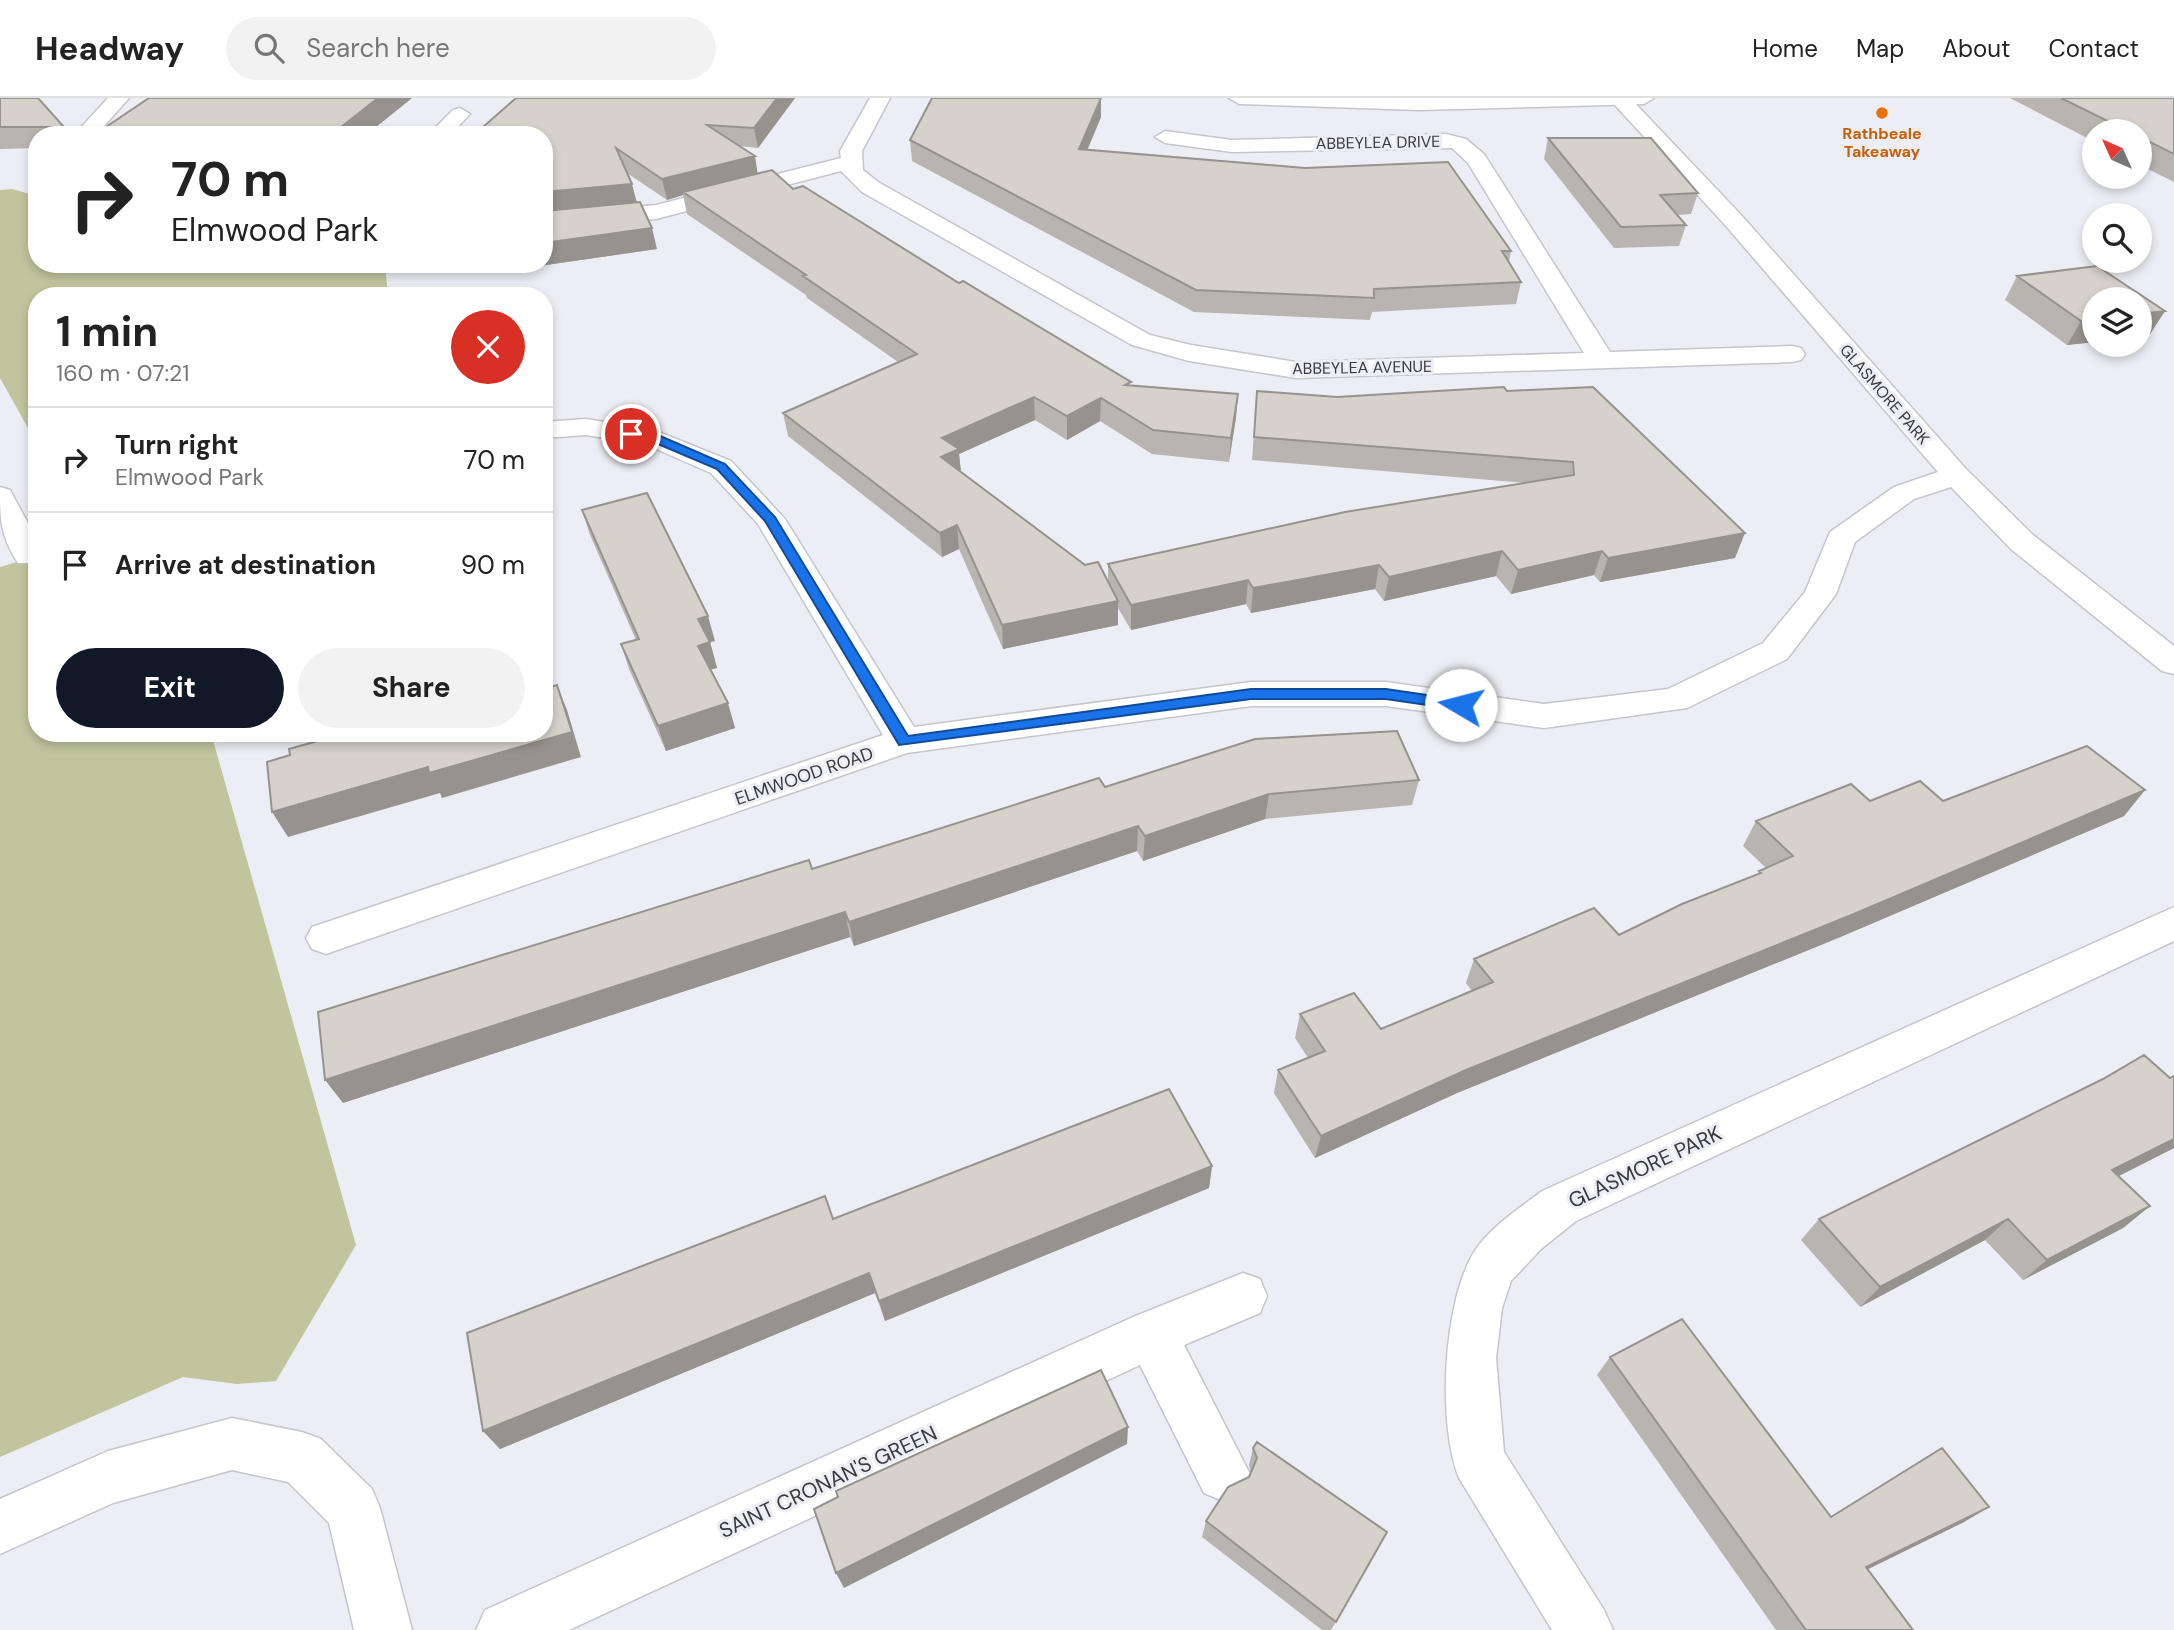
<!DOCTYPE html>
<html lang="en">
<head>
<meta charset="utf-8">
<style>
  :root { --surface:#fff; --page:#f2f2f2; --text:#222; --muted:#767676; --line:#e0e0e0; --accent:#111827 }
  body { margin:0; font-family:"DM Sans",sans-serif; background:var(--page); color:var(--text); height:100vh; display:flex; flex-direction:column; font-size:26px; white-space:nowrap }
  * { box-sizing:border-box; margin:0 }
  p { font-size:23px; color:var(--muted) }
  .icon { flex:none; width:38px; height:38px; fill:none; stroke:currentColor; stroke-width:2; stroke-linecap:round; stroke-linejoin:round }
  .map { position:relative; flex:1; overflow:hidden }
  .sheet { position:absolute; left:28px; top:189px; width:525px; height:455px; display:flex; flex-direction:column; background:var(--surface); border-radius:28px; box-shadow:0 4px 10px #0003 }
  .sheet>* { flex:none }
  .top-card { position:absolute; left:28px; top:28px; width:525px; height:147px; border-radius:28px; box-shadow:0 4px 10px #0003; background:#fff; color:var(--text); overflow:hidden }
  .needle { width:46px; rotate:315deg }
  .controls { position:absolute; left:2082px; top:21px; display:grid; gap:14px }
  .controls a { display:grid; place-items:center; width:70px; height:70px; border-radius:50%; background:var(--surface); box-shadow:0 4px 10px #0003; font-size:35px }
  .pin { position:absolute; display:grid; place-items:center; width:60px; height:60px; color:#fff; margin:-30px; border:4px solid #fff; border-radius:50%; box-shadow:0 2px 7px #0007 }
  .me { position:absolute; width:77px; margin:-38px; rotate:278deg; stroke-linejoin:round; filter:drop-shadow(0 0 5px #0008) }
  .turn { display:flex; align-items:center; gap:24px; height:147px; padding:0 28px; font-size:32px }
  .turn .icon { width:91px; height:91px; stroke-width:2.5 }
  .turn b { display:block; font-size:49px; line-height:60px }
  .round { display:grid; place-items:center; flex:none; width:74px; height:74px; border-radius:37px; background:var(--page) }
  .overview { display:flex; align-items:center; justify-content:space-between; height:119px; padding:0 28px }
  h1 { font-size:42px; font-weight:700; line-height:52px }
  .action { display:flex; gap:14px; margin-top:auto; padding:14px 28px }
  .action a { flex:1; height:80px; border-radius:42px; background:var(--accent); color:#fff; font-size:28px; font-weight:700; line-height:80px; text-align:center }
  .action a+a { background:var(--page); color:var(--text) }
  ul { padding:0; list-style:none }
  li { display:flex; align-items:center; gap:21px; height:105px; padding:0 28px; border-top:2px solid var(--line) }
  li div { flex:1 }
  li b { display:block; font-size:26px }
  li em { font-style:normal }
  header { display:flex; align-items:center; gap:42px; box-sizing:border-box; height:98px; padding:0 35px; background:var(--surface); border-bottom:2px solid var(--line) }
  header strong { font-size:33px }
  nav { display:flex; gap:38px; margin-inline-start:auto; font-size:24px }
  .search { width:490px; height:63px; background:var(--page); display:flex; align-items:center; gap:18px; box-sizing:border-box; padding:0 24px; border-radius:38px; color:var(--muted); font-size:26px }
  .map>svg:first-child { display:block }
  .green { fill:#c0c59e }
  .lines { fill:none; stroke-linecap:round; stroke-linejoin:round }
  .minor-casing { stroke:#c6c5cd; stroke-width:3 }
  .major-casing { stroke:#c6c5cd; stroke-width:3 }
  .minor { fill:#fff; fill-rule:evenodd }
  .major { fill:#fff; fill-rule:evenodd }
  .wall { fill:#b8b4af }
  .shaded-wall { fill:#96928e }
  .building { fill:#d6d1cb; stroke:#96928e; stroke-width:2 }
  .route { fill:#1a73e8; stroke:#114b97; stroke-width:2 }
  .food-dot { fill:#e8710a; stroke:#ededf5; stroke-width:2.5 }
  .labels { text-anchor:middle; stroke-width:6; stroke-linejoin:round; paint-order:stroke }
  .far-food-label { font-size:16px; font-weight:bold; fill:#c56008; stroke:#ededf5 }
  .far-street-label { font-size:16px; fill:#3a3a3d; stroke:#ededf5 }
  .street-label { font-size:18px; fill:#3a3a3d; stroke:#ededf5 }
  .near-street-label { font-size:21px; fill:#3a3a3d; stroke:#ededf5 }
</style>
</head>
<body>
<header>
<strong>Headway</strong>
<div class="search"><svg class="icon" aria-label="search" viewBox="0 0 24 24"><circle cx="10" cy="10" r="6"/><path d="M15 15l6 6"/></svg>Search here</div>
<nav><a>Home</a><a>Map</a><a>About</a><a>Contact</a></nav>
</header>
<div class="map">
<svg width="2174" height="1532" viewBox="0 0 2174 1532">
  <rect width="100%" height="100%" fill="#ededf5"/>
  <path class="green" d="M12,91l25,7v68h348l3,32h-351v130l-9,2 -28,-50v-188z
    M37,458v177h174l145,512 -80,136 -39,3 -54,-7 -183,80v-890z"/>
  <g class="lines">
    <defs>
      <path id="minor" d="M108,0h21l-33,37h-22z
        M870,0h20l-28,53 1,19 15,12 272,153 41,10 105,17 288,-9 -116,-190 -16,-15 -220,4 -67,-9 -10,-6 10,-6 67,9 214,-6 20,5 18,15 126,198 182,-6 9,2 4,6 -4,6 -9,2 -496,16 -107,-17 -57,-16 -270,-153 -21,-21 -185,48 -112,11v-14l112,-11 185,-47 -1,-7z
        M1612,0h18l112,118 224,253 67,66 141,111v28l-12,-3 -151,-122 -60,-62 -37,12 -59,43 -19,52 -49,65 -100,49 -143,20 -158,-22h-135l-344,47 -567,196 -14,5 -14,-5 -6,-11 6,-11 571,-192 -125,-211 -47,-51 -64,-28 -61,-10 -42,3v-16l42,-3 68,11 77,31 54,58 129,208 337,-45h135l158,22 124,-15 95,-46 42,-51 25,-60 64,-45 44,-15 -212,-246 -112,-122z
        M460,10l10,6 -20,21h-22l25,-25z
        M0,389l10,3 27,50v23h-19c-18,-27 -18,-45 -18,-76z
        M2174,809v34l-598,280 -35,28 -30,32 -9,27 -6,50 8,94 100,158 9,20h-61l-93,-152c-22,-54 -16,-175 15,-226 16,-25 46,-44 68,-61z
        M1243,1175l17,6 7,17 -7,17 -76,32 66,129 -8,19 -19,8 -19,-8 -64,-128 -571,265h-93l9,-20 648,-293z
        M232,1320l70,14 19,7 51,50 8,19 32,122h-58l-25,-107 -41,-41 -56,-12 -119,33 -113,51v-55l108,-48z"/>
      <path id="major" d="M1229,0h425l-10,6 -225,6 -180,-6z"/>
    </defs>
    <use href="#minor" class="minor-casing"/>
    <use href="#major" class="major-casing"/>
    <use href="#minor" class="minor"/>
    <use href="#major" class="major"/>
  </g>
  <path class="wall" d="M0,0l64,29 5,8h-32v13l-37,1z
    M149,0h263l-46,37h-256l-4,-8z
    M516,0h279l-37,50 -18,-2 18,27 35,16 166,94 172,103 107,8 -2,23 -7,45 -77,-8 -52,-33 -33,19 -32,-20 -76,34 2,18 147,109v-17l419,-81 -275,-23 5,-69 80,6 170,-6 228,167 -135,24 -6,-7 -83,19 -15,-18 -112,25 -9,-12 -124,24 -5,-9 -115,26 -13,-22v17l-115,24 -44,-100 -17,8 -154,-121 -5,-23 115,-51 -91,-64 -1,-3 -119,-81 -4,-19 -16,5 -40,-27 10,29 20,47 -160,23 -3,-8h50z
    M1101,0v19l-14,33 424,101 -2,11 12,20 -5,22 -144,8 -2,8 -176,-8 -282,-151 -2,-21z
    M2010,0h164v84l-34,-17v-34h-45v11z
    M1548,40l150,55 -7,21 -13,1 8,10 -7,21 -65,2 -70,-89z
    M2097,168l68,45 -15,23 -10,2v-37h-45v43l-28,3 -62,-45 12,-24z
    M582,412l133,131 -5,1 7,26 -7,1 25,59 -69,23 -37,-82 -8,-25 15,-4 -46,-105z
    M1419,682l-7,25 -147,14 -122,42 -6,-10 -283,95 -4,-9 -507,166 469,-234 293,-82z
    M2145,692l-21,26 -286,122 -381,155 -142,65 -41,-65 4,-23 30,-12 -13,-20 5,-24 81,15 91,-38 -6,-8 8,-24 145,-24 138,-60 2,-4 7,-3 -23,-22 13,-25 114,-20h73z
    M2174,978v72l-55,28 31,30 -27,22 -100,52 -38,-40 -125,67 -59,-67 18,-21z
    M1212,1068l-3,22 -324,133 -10,-28 -375,156 -17,-18 350,-212z
    M1610,1259l221,160 158,-10 -25,15 -97,47 46,61h-137l-179,-255z
    M1253,1350l134,84 -56,98h-9l-120,-93 4,-16 43,-44 2,-5 -2,-7z"/>
  <path class="shaded-wall" d="M378,0h34l-46,37h-35z
    M777,0h18l-37,50 -4,-20z
    M1101,0v19l-22,53v-21z
    M755,58l3,20 -75,16v3l-16,5 -5,-21z
    M632,86l5,20 -93,9v-21z
    M652,130l5,21 -160,23 -3,-8h50v-21z
    M2165,213l-15,23 -10,2v-22z
    M2095,222v22l-28,3 14,-24z
    M1238,296l-2,23 -7,45 2,-24z
    M1034,299l1,23 -76,34 2,19 -20,-16 1,-19z
    M1101,300l-1,23 -33,19v-24z
    M957,427l2,24 -17,8 -2,-24z
    M1745,435l-10,25 -135,24 8,-24z
    M1502,453l-6,25 -112,25 5,-24z
    M1602,453l-8,24 -83,19 7,-24z
    M1379,467l-4,24 -124,24 2,-25z
    M1248,482l-2,24 -115,26v-25z
    M1118,503v24l-115,24 -1,-24z
    M708,518l7,25 -5,1 7,26 -12,3 -7,-25v-27z
    M557,587l10,25 14,47 -139,41 -2,-5 -152,44 -16,-25 156,-45z
    M728,605l7,25 -69,23 -8,-25z
    M2145,692l-21,26 -286,122 -381,155 -142,65 6,-22 145,-66z
    M1269,696l-4,25 -122,42 2,-25z
    M1138,728l-1,25 -283,95 -5,-24z
    M845,814l5,25 -507,166 -18,-23z
    M2174,1041v9l-87,44 25,-22z
    M1212,1068l-3,22 -324,133 -6,-20z
    M2150,1108l-27,22 -100,52 24,-20z
    M2008,1121l-23,21 -125,67 20,-20z
    M869,1175l6,20 -375,156 -17,-18z
    M1128,1329l-1,17 -283,144 -8,-15z
    M1989,1409l-25,15 -120,59 22,-14z"/>
  <path class="building" d="M0,0h38l26,29h-64z
    M149,0h229l-47,37h-212l8,-8h-21z
    M516,0h261l-23,30 -47,-3 48,31 -93,23 -46,-31 16,36 -88,8v-57h-70z
    M932,0h169l-22,51 226,19 143,-6 63,89h-9l19,31 -147,7v9l-178,-8 -286,-150z
    M2061,0h113v56l-34,-17v-6h-12z
    M1548,40h103l47,55 -38,2 26,30 -65,2z
    M772,72l21,19 10,-3 156,97 4,-2 168,101 -6,3 113,9 -7,44 -78,-8 -52,-32 -34,18 -33,-19 -92,41 17,11 -18,8 144,108 13,-3 20,39 -116,24 -45,-100 -17,8 -157,-120 134,-59 -114,-78 3,-1 -123,-83z
    M640,104l12,26 -108,15v-32z
    M2097,168l68,45 -25,3v-15h-45v21l-14,1 -64,-45z
    M1504,289l3,4 86,-4 152,146 -137,25 -6,-7 -84,19 -16,-19 -113,26 -10,-12 -126,23 -5,-8 -117,25 -23,-41 237,-52 229,-37 -1,-13 -319,-25 3,-46 80,6z
    M647,395l61,123 -10,3 12,23 -12,4 30,57 -70,23 -37,-82 18,-5 -57,-129z
    M557,587l15,47 -143,41 -1,-6 -156,45 -5,-50 23,-7 -1,-6 57,-16h198v-44z
    M1397,633l22,49 -150,14 -124,42 -7,-10 -289,96 -4,-10 -520,168 -7,-68 491,-152 3,9 287,-91 6,9 150,-48z
    M2087,648l58,44 -291,124 -388,156 -145,66 -43,-66 47,-19 -25,-37 54,-21 27,36 112,-47 -19,-23 120,-51 25,27 63,-31 79,-31 -2,-2 34,-15 -37,-35 95,-37 19,17 50,-20 23,20z
    M2144,957l26,23 4,-2v63l-62,31 38,36 -103,54 -39,-41 -128,68 -61,-68 284,-140z
    M1169,991l43,77 -333,135 -10,-28 -386,158 -16,-98 358,-137 8,23z
    M1682,1221l149,198 111,-69 47,59 -123,60 47,63h-107l-196,-273z
    M1101,1272l27,57 -292,146 -22,-64 24,-12 -2,-6z
    M1257,1344l130,90 -51,90 -130,-101 22,-34 21,-10 8,-19 -4,-10z"/>
  <path class="route" d="M631,333l27,4 67,29 50,53 133,219 343,-47h135l75,11 7,5 -7,5 -75,-11h-135l-352,46 -134,-224 -48,-52 -66,-28 -24,-5v-4z"/>
  <circle class="food-dot" cx="1882" cy="15" r="7"/>
  <g class="labels">
    <g class="far-food-label">
      <text x="1882" y="41">Rathbeale<tspan x="1882" dy="18">Takeaway</tspan></text>
    </g>
    <g class="far-street-label">
      <text transform="translate(1378 44) rotate(-1)" y="6">ABBEYLEA DRIVE</text>
      <text transform="translate(1362 269) rotate(-1)" y="6">ABBEYLEA AVENUE</text>
      <text transform="translate(1885 296) rotate(49)" y="6">GLASMORE PARK</text>
    </g>
    <g class="street-label">
      <text transform="translate(804 678) rotate(-19)" y="6">ELMWOOD ROAD</text>
    </g>
    <g class="near-street-label">
      <text transform="translate(1645 1069) rotate(-25)" y="7">GLASMORE PARK</text>
      <text transform="translate(828 1384) rotate(-25)" y="7">SAINT CRONAN'S GREEN</text>
    </g>
  </g>
</svg>
<div class="controls">
<a><svg class="needle" viewBox="-14 -14 28 28"><path d="M0-13l5 13h-10z" fill="#e53935"/><path d="M0 13l5-13h-10z" fill="#767676"/></svg></a>
<a><svg class="icon" aria-label="search" viewBox="0 0 24 24"><circle cx="10" cy="10" r="6"/><path d="M15 15l6 6"/></svg></a>
<a><svg class="icon" aria-label="layers" viewBox="0 0 24 24"><path d="M12 4l9 5-9 5-9-5zM3 14l9 5 9-5"/></svg></a>
</div>
<div class="pin" style="left:631px;top:336px;background:#d93025"><svg class="icon" aria-label="arrive" viewBox="0 0 24 24"><path d="M6 21V4h12l-3 4 3 4H6"/></svg></div>
<svg class="me" style="left:1461px;top:607px" viewBox="-20 -20 40 40"><circle r="19" fill="#fff"/><path d="M0-13L10 11 0 6-10 11z" fill="#1a73e8"/></svg>
<div class="top-card">
<div class="turn"><svg class="icon" aria-label="right" viewBox="0 0 24 24"><path d="M7 20v-9h11M14 6l5 5-5 5"/></svg><div><b>70 m</b>Elmwood Park</div></div>
</div>
<section class="sheet">
<div class="overview"><div><h1>1 min</h1><p>160 m · 07:21</p></div><a class="round" style="background:#d93025;color:#fff"><svg class="icon" aria-label="close" viewBox="0 0 24 24"><path d="M6 6l12 12M18 6L6 18"/></svg></a></div>
<ul>
<li><svg class="icon" aria-label="right" viewBox="0 0 24 24"><path d="M7 20v-9h11M14 6l5 5-5 5"/></svg><div><b>Turn right</b><p>Elmwood Park</p></div><em>70 m</em></li>
<li><svg class="icon" aria-label="arrive" viewBox="0 0 24 24"><path d="M6 21V4h12l-3 4 3 4H6"/></svg><div><b>Arrive at destination</b></div><em>90 m</em></li>
</ul>
<div class="action"><a>Exit</a><a>Share</a></div>
</section>
</div>
</body>
</html>
